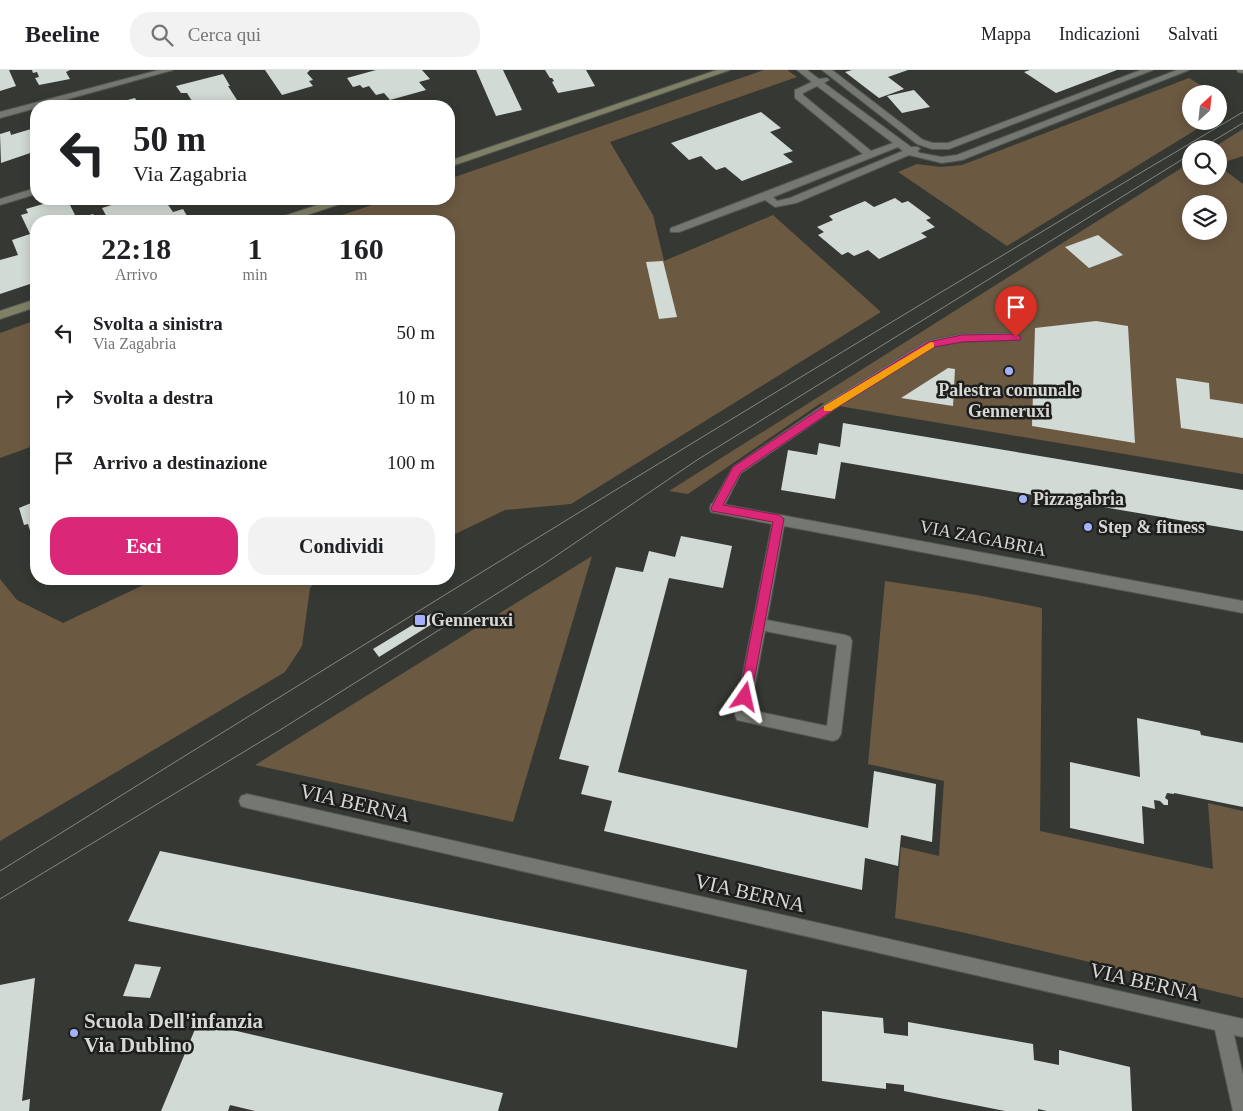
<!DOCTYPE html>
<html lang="it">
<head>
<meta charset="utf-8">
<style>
  :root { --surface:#fff; --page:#f2f2f2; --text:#202124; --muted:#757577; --line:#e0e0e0; --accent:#db2777 }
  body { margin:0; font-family:"Times New Roman",serif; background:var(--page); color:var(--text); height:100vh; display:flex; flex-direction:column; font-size:19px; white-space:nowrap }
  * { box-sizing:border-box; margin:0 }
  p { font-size:16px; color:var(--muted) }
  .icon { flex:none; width:28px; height:28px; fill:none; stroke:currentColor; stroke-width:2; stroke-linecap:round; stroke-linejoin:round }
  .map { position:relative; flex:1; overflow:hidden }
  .panel { position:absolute; left:30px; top:145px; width:425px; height:370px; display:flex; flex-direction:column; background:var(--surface); border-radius:20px; box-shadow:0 2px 12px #0003 }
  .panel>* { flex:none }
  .guide { position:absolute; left:30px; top:30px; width:425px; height:105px; border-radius:20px; box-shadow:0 2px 12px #0003; background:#fff; color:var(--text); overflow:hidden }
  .needle { width:32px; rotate:27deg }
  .controls { position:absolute; left:1182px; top:15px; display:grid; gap:10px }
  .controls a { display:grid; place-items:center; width:45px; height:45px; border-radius:50%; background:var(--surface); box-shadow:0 2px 12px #0003; font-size:25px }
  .pin { position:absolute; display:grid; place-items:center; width:42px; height:42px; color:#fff; margin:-51px -21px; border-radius:50% 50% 50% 0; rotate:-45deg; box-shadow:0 0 5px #0007 }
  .pin .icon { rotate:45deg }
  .me { position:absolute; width:55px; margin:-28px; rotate:11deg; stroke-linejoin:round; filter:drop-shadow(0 0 4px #0008) }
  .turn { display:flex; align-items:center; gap:18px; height:105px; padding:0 20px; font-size:22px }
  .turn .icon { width:65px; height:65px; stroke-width:2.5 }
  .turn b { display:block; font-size:35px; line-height:42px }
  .eta { display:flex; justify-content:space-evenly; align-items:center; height:85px; text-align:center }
  .eta b { font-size:30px; font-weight:700; line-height:35px }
  .primary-button { display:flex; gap:10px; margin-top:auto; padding:10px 20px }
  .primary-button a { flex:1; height:58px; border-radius:20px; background:var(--accent); color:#fff; font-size:20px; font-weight:700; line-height:58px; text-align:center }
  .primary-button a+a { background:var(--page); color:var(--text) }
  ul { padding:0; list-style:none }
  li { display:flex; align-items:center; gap:15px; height:65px; padding:0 20px }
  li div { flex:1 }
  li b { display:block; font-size:19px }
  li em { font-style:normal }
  header { display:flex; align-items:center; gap:30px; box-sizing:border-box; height:70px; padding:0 25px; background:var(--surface); border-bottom:1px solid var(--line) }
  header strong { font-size:24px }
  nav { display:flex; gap:28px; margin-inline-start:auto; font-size:18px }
  .search { width:350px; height:45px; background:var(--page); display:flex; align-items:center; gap:12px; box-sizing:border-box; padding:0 18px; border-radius:20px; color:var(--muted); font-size:19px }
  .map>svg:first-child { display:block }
  .green { fill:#6c5942; fill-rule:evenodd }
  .building { fill:#d2dad5 }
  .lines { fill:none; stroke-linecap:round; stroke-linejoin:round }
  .service-casing { stroke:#545752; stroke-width:2 }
  .minor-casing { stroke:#545752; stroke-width:2 }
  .secondary-casing { stroke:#545752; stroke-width:2 }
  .service { fill:#747871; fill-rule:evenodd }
  .minor { fill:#747871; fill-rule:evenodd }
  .secondary { fill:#808066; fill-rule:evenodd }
  .tram { stroke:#848782; stroke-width:1 }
  .route { fill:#db2777; stroke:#8e194d }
  .slow { fill:#f59e0b }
  .poi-dot { fill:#a5b1fc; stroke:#1e1f1d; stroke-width:2 }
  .labels { text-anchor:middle; stroke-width:5; stroke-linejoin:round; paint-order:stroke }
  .poi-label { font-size:18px; font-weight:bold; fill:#d6d8d4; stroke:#1e1f1d; text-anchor:start }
  .street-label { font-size:18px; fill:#d6d8d4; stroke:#1e1f1d }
  .near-street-label { font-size:21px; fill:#d6d8d4; stroke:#1e1f1d }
  .near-poi-label { font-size:21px; font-weight:bold; fill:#d6d8d4; stroke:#1e1f1d; text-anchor:start }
</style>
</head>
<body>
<header>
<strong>Beeline</strong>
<div class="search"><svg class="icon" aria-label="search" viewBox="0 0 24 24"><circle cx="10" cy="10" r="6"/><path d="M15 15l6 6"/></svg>Cerca qui</div>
<nav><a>Mappa</a><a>Indicazioni</a><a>Salvati</a></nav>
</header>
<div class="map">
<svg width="1243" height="1041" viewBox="0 0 1243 1041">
  <rect width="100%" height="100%" fill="#363933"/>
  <path class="green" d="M764,0h23l10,7 -187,65 43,73 11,46 109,-46 108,97 -310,192 -66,6 -56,27v-316h-125l66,-22h59v-20z
    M1189,8l26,16h-24v27h19l-203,125 -109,-74 19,-8 24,3 21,-2z
    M1243,59v27l-24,8v-15h-8z
    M1191,92v14h28v-10l24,18v290l-422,-71 -133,91 -19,-3zM1191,134h28v27h-28z
    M36,250v125l-36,13v-125z
    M592,486l-79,266 -258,-57z
    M0,509l17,21 46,23 93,-44h162l-8,9 -8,58 -17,26 -285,169z
    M885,511l92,14 65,13 -2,223 173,38 -5,-66 35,8v187l-282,-66 -66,-14 6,-71 38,9 5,-75 -76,-17z"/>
  <path class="building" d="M0,0h9l7,16 -16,5z
    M32,0h38l-4,2 4,7 -31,6 -4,-7 4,-1 -2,-5 -4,1z
    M265,0h45l-3,3 6,7 -4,1 4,5 -31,9z
    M376,0h46l8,9 -11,3 7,8 -36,10 -6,-7 -8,2 -7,-9 -6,2 -3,-3 -7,2 -6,-9z
    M476,0h27l19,40 -26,6z
    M545,0h41l9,16 -37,7 -6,-11 2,-1 -2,-3h-2z
    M852,0h56l-20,7 16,12 -25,9 -34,-26z
    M1030,0h87l-61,23 -32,-21z
    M223,4l7,12h-2l9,14h3l4,6h-49l-8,-13h-6l-5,-7z
    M914,20l16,17 -28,6 -15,-17z
    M135,28l4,8h-34z
    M761,42l20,16 -11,4 23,19 -10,3 10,8 -51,19 -17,-14 -9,3 -15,-14 -12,4 -18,-17z
    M36,54v27l-35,12 -1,-29 10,-3 1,4 20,-6 -1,-3z
    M895,128l7,5 6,-2 23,17 -5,2 9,7 -14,6 6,4 -48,22 -11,-9 -14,6 -6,-4 -6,3 -24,-20 6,-3 -7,-5 16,-7 -4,-4 36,-15 9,6z
    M60,129l1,4 7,-2 9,18 16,-5 4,7h-61v61l-36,12v-34l18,-5 -6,-15 18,-6 -9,-19 7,-2 -2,-4z
    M131,129h15l2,3 16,-3 9,13 10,-3 7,12h-81l-7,-13z
    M1098,165l25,20 -34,13 -24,-21z
    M663,191l14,56 -18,2 -13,-57z
    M1096,251l32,5 7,117 -103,-17 3,-98z
    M948,298l7,1 -2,37 -52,-8z
    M1176,308l33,5 1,16 33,5v34l-62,-10z
    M843,353l400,67v41l-402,-69 -6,37 -54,-9 7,-40 29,5 2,-12 21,4z
    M36,431v49l-8,-26 -4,1 -5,-17z
    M681,466l51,10 -9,42 -54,-10 -51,194 250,56 6,-57 62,13 -4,58 -31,-7 -3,31 -33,-8 -3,32 -258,-59 8,-30 -31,-7 8,-28 -30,-7 57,-192 27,5 6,-21 26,6z
    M434,542l6,7 -61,38 -6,-8z
    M1137,648l63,13 1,4 42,8v64l-69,-14v1l-7,-1 -2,5 3,2v5h-4l-4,-4 -6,-1 1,9 -13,-3 2,38 -74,-16v-66l70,15z
    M160,781l587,119 -10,78 -609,-127z
    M135,894l26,3 -11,31 -27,-2z
    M35,908l-13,123 8,-2 -1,12h-29v-126z
    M822,941l61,7 1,15 24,3v-14l125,22 1,16 25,5v-15l71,17 2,44h-85l-9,-2v2h-33l-101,-20v-6l-18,-2v6l-64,-8z
    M198,952l305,71 -5,18h-243l-25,-6 -2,6h-67z"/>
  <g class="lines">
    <defs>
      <path id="service" d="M1016,263l6,4 -2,3 -58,2 -28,5 -98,61 -95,65 -20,39h-10l-1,-4 23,-41 95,-65 99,-61 35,-7z"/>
      <path id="minor" d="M159,0h14l-130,36h-7v2l-36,10v-6z
        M797,0h10l12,9 8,-1 2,2 -5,3 87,64h7l2,2 -3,2 3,2 22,4 15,-2 220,-85h12l-227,90 -20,3 -33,-8 -113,48 -21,4 -10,-7 -86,32h-8l-1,-2 1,-2 192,-74 -68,-56v-8l17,-8zM817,16l76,57 -22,8 -68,-56v-2zM898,77l5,4 -113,47 -13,3 -4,-4z
        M822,0h10l91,70 10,3h15l193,-73h12l-204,79h-17l-15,-5z
        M1237,0h6v3l-5,-1z
        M36,118v6l-36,11v-6z
        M716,433l527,98v12l-459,-87 -17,94 78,15 5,2 2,4 -11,93 -3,5 -5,2 -96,-21 -2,-5 37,-191 -61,-12 -1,-4 1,-4zM765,561l72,14 -10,81 -77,-16z
        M247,724l996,225v18l-9,-2 9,40v36h-10l-18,-81 -968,-222 -6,-2 -2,-5 2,-5z"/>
      <path id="secondary" d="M717,0h13l-281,97v-6z
        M336,129h14l-1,2 -60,20h-15l1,-2z
        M36,229v8l-36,12v-8z"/>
    </defs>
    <use href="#service" class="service-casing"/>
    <use href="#minor" class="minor-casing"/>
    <use href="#secondary" class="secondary-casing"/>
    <use href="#service" class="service"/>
    <use href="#minor" class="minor"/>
    <use href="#secondary" class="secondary"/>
    <path class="tram" d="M1200,79l43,-26
      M0,801c412,-257 825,-512 1243,-759
      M0,829l280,-169 264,-166 153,-104 494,-306"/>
  </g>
  <path class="route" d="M1016,264l5,3 -1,3 -58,2 -28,5 -98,61 -95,64 -18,33 56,10 5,4 -33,178 -2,4 -4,1 -4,-1 -2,-4 34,-175 -61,-11 -1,-3 22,-41 96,-64 99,-61 34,-7z"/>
  <path class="slow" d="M931,272l3,1v4l-103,64h-7v-5z"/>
  <g class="poi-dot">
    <circle cx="1009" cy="301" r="5"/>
    <circle cx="1023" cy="429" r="5"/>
    <circle cx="1088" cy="457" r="5"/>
    <rect x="414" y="544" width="12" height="12" rx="2.5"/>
    <circle cx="74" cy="963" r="5"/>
  </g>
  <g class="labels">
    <g class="poi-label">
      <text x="1009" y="326" text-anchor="middle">Palestra comunale<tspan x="1009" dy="21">Genneruxi</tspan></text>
      <text x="1033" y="435">Pizzagabria</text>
      <text x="1098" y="463">Step &amp; fitness</text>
      <text x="431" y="556">Genneruxi</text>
    </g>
    <g class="street-label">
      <text transform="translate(983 468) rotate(11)" y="6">VIA ZAGABRIA</text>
    </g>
    <g class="near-street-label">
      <text transform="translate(355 733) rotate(13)" y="7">VIA BERNA</text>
      <text transform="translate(750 823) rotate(13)" y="7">VIA BERNA</text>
      <text transform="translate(1145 912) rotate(13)" y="7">VIA BERNA</text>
    </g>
    <g class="near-poi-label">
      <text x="84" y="958">Scuola Dell'infanzia<tspan x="84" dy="24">Via Dublino</tspan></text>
    </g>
  </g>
</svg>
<div class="controls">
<a><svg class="needle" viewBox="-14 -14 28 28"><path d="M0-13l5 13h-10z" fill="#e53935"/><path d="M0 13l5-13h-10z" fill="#757577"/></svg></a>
<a><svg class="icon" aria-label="search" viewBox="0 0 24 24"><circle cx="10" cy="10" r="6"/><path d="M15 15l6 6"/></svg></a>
<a><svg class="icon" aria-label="layers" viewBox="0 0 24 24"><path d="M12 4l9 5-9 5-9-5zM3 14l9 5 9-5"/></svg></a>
</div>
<div class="pin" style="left:1016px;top:267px;background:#d93025"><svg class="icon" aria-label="arrive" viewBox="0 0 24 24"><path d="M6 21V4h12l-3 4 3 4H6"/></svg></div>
<svg class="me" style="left:745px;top:627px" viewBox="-20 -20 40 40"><path d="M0-17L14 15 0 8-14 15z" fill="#db2777" stroke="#fff" stroke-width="4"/></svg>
<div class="guide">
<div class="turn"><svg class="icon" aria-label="left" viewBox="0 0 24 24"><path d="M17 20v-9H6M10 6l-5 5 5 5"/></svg><div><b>50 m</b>Via Zagabria</div></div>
</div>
<section class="panel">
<div class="eta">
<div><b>22:18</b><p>Arrivo</p></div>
<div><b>1</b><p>min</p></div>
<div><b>160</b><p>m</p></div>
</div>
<ul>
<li><svg class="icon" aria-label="left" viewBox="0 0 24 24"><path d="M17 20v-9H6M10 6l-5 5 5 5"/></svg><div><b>Svolta a sinistra</b><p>Via Zagabria</p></div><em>50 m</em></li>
<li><svg class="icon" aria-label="right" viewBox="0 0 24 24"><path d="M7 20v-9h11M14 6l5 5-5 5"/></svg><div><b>Svolta a destra</b></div><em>10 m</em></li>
<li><svg class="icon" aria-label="arrive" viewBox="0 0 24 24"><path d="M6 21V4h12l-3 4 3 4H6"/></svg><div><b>Arrivo a destinazione</b></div><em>100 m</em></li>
</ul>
<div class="primary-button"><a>Esci</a><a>Condividi</a></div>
</section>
</div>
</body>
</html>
